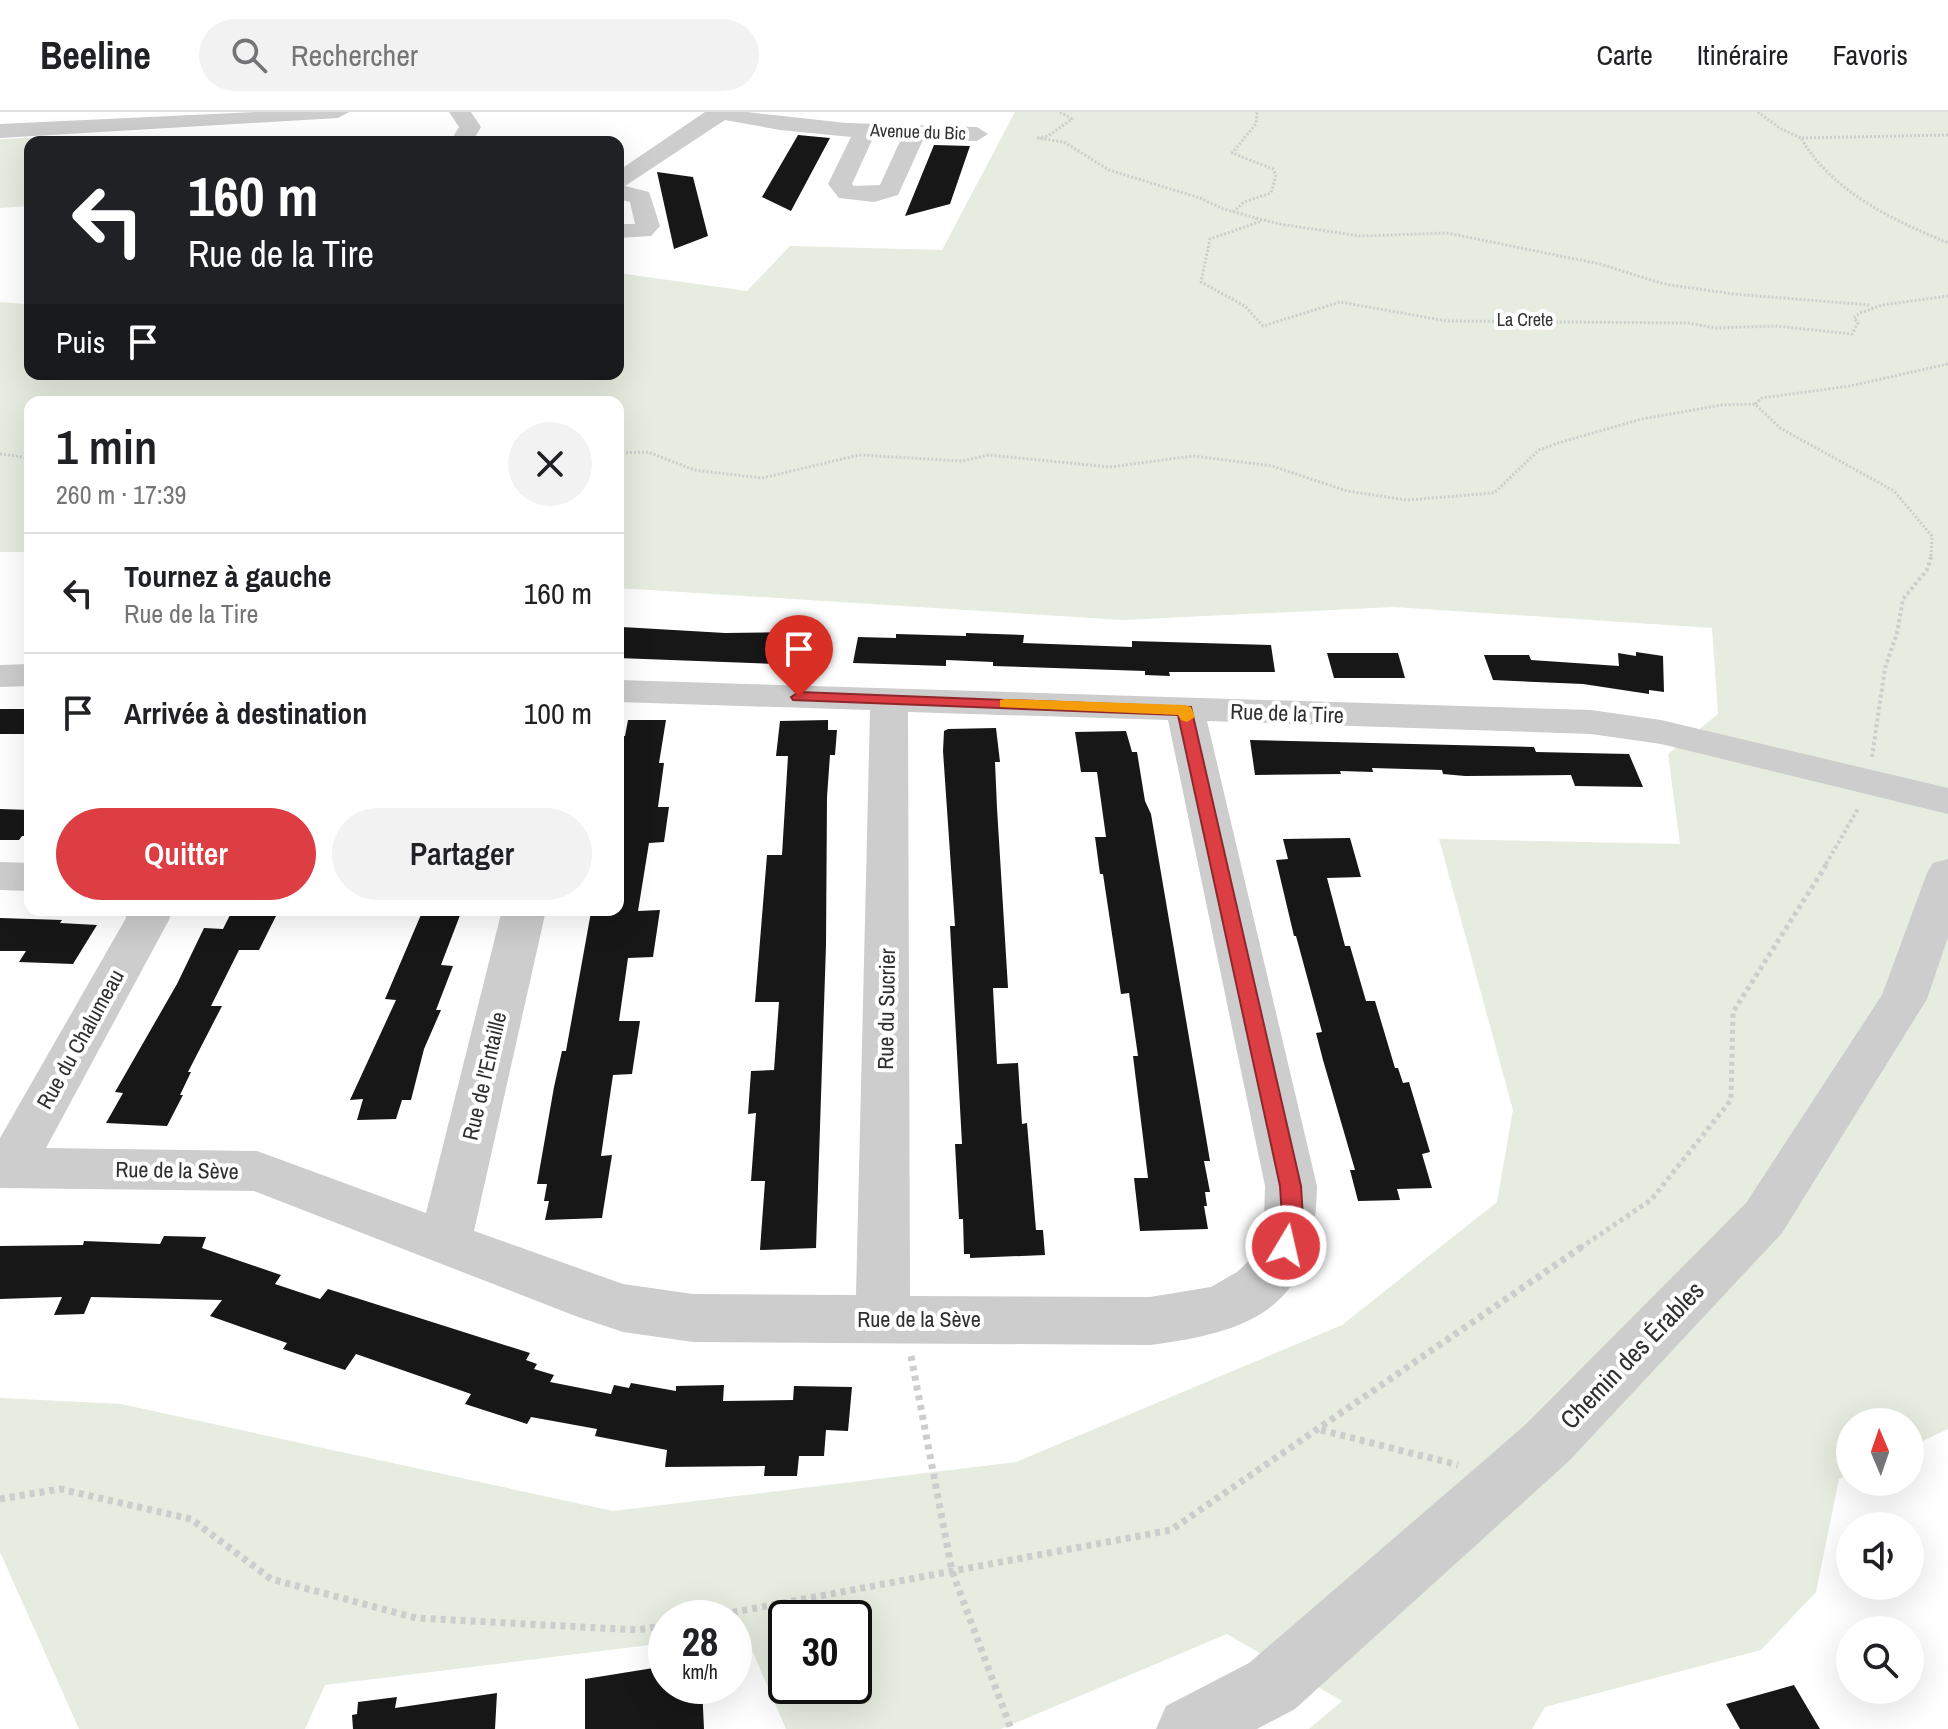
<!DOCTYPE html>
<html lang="fr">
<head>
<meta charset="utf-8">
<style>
  :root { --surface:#fff; --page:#f2f2f2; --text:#202124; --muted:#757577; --line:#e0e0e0; --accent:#dc3e44 }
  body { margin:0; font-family:"Archivo Narrow",sans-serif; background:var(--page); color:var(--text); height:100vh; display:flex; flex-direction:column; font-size:30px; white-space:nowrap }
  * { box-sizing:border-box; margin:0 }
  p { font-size:26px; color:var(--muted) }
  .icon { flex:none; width:44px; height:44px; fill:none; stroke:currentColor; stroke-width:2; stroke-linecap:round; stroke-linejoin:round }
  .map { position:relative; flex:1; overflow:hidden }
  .details { position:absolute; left:24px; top:284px; width:600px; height:520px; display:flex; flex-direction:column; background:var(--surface); border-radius:16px; box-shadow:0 8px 32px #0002 }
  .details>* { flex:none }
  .hud { position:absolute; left:24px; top:24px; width:600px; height:244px; border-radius:16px; box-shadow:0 8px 32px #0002; background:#202124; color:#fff; overflow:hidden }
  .needle { width:52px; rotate:358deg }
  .buttons { position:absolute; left:1836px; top:1296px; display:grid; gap:16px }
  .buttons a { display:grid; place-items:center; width:88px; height:88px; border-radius:50%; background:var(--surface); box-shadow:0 8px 32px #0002; font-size:40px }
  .speed { position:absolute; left:648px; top:1488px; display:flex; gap:16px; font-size:40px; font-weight:700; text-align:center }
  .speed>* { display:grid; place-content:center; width:104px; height:104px; border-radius:50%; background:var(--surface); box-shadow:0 8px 32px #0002; line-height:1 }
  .speed small { font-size:20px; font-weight:400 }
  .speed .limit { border:4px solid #111; border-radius:12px; background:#fff; color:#111 }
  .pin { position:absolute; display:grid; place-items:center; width:68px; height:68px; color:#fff; margin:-82px -34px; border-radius:50% 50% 50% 0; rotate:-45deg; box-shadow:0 0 8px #0007 }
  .pin .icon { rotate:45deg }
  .me { position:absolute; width:88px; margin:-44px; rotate:9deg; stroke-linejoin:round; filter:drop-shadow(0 0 6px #0008) }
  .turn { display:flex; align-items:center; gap:28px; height:168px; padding:0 32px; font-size:36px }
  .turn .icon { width:104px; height:104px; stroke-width:2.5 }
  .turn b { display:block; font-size:56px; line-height:68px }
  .then { display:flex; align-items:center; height:76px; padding:0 32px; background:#0003; gap:16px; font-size:30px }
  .round { display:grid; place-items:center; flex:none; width:84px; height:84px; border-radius:42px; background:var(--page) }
  .summary { display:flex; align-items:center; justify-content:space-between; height:136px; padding:0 32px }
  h1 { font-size:48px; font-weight:600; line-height:60px }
  .cta { display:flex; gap:16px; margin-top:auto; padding:16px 32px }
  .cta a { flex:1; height:92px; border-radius:48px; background:var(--accent); color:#fff; font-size:32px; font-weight:600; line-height:92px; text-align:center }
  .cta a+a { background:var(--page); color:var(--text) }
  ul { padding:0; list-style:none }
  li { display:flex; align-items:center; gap:24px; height:120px; padding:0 32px; border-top:2px solid var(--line) }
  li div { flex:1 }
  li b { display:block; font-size:30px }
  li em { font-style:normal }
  header { display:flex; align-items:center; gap:48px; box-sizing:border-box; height:112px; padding:0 40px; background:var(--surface); border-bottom:2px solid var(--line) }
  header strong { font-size:38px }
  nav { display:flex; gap:44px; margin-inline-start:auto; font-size:28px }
  .search { width:560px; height:72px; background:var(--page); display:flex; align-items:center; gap:20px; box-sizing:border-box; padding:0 28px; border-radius:44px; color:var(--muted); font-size:30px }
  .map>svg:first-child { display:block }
  .green { fill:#e6ecdf; fill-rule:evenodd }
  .building { fill:#171717 }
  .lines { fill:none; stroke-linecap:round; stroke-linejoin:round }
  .path-far3 { stroke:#cdcdcd; stroke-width:3; stroke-dasharray:2 2; stroke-linecap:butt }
  .path-far2 { stroke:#cdcdcd; stroke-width:4; stroke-dasharray:3 3; stroke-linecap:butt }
  .path-far1 { stroke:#cdcdcd; stroke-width:5; stroke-dasharray:4 4; stroke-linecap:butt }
  .path { stroke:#cdcdcd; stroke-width:7; stroke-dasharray:5 5; stroke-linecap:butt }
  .minor { fill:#cdcdcd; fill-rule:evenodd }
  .route { fill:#dc3e44; stroke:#8f282c; stroke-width:2 }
  .slow { fill:#f59e0b }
  .labels { text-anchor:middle; stroke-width:8; stroke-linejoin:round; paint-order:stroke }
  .far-street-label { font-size:18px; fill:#303030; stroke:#fff }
  .street-label { font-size:22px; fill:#303030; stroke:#fff }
  .near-street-label { font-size:26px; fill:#303030; stroke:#fff }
</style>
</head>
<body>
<header>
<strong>Beeline</strong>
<div class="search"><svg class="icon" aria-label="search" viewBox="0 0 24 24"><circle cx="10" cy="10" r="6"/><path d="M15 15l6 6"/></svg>Rechercher</div>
<nav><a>Carte</a><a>Itinéraire</a><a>Favoris</a></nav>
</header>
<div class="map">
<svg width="1948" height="1617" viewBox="0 0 1948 1617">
  <rect width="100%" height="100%" fill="#fff"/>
  <path class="green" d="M1015,0h933v1317l-38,18v-25h-60v52l-11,5 -23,113 -55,58 -216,57 -13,22h-223l33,-28 -115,-67 -226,95h-215l-41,-95 -11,1v-17h-68v25l-341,42 -20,44h-226l-79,-177v-154l121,6 492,107 403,-49 326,-137 155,-123 16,-92 -74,-271 241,5 -12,-90 50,-40 -6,-86 -318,-21 -271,13 -505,-32v-186h-588v150h-30v-250l25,2 5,-3v73h588v-101l129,18 43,-45 152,4zM786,1506h68v68h-68z
    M49,25l-5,5h-14v64l-30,2v-69z"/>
  <path class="building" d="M798,23l32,3 -39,73 -29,-14z
    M934,33l36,1 -20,58 -45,12z
    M657,60l36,5 15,59 -34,13z
    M622,515l103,6 70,-1 -1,6h16l-5,27 -187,-7v-20z
    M966,521l58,2 -1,8 109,4v-6l139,4 4,27h-106l1,4 -25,-1v-4l-152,-5v-4l-47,-2v6l-93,-3 5,-26 38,1v-4l70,2z
    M1636,540l27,4 1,36 -15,-2v4l-66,-10 -90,-4 -9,-25h45l2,5 88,6 -1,-13 18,3z
    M1327,541h71l7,25h-71z
    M0,597h30v25h-30z
    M628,608h38l-7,43h5l-6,44h11l-5,35 -15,1 -11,68 22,-1 -7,47 -25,1 -9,63h21l-8,53 -19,1 -12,81 11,-1 -10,63 -57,2 4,-19h-5l3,-17h-10l17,-97 8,-36h4l25,-139 27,-1v-174l7,-1z
    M828,608v10h9l-2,25h-5l-3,42 -1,148 -10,303 -56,2 5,-69h-14l5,-68 -8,1 3,-43 23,-1 5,-68h-24l12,-147h15l6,-99h-12l4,-35z
    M996,616l4,34h-5l2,46 11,180h-15l4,76 21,-1 4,61 5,-1 9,107h7l2,25 -75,3v-4h-6l-1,-35h-4l-4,-75h7l-12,-218h5l-12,-175 1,-20 4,-2z
    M1126,619l6,21h5l8,49 6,13 59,347h-6l6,31h-5l2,14h-3l4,23 -68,2 -6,-53h14l-15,-122h5l-9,-63 -8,1 -18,-120h-3l-5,-37h11l-9,-65h-16l-6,-40z
    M1250,628l284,7 2,5 93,2 14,33 -68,-1 -4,-11 -106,1 -22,-2 -1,-4 -70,-2 1,4 -33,-1 1,3 -86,1z
    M0,697l30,1v26h-8l-3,4h-19z
    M1350,726l11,39 -34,1 18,68h5l16,55h9l20,67h3l5,15 6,-1 21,70 -8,2 10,34 -35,1 3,11 -42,1 -8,-31h5l-32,-110 -7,-27 6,-1 -26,-96h-2l-18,-76 12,-1 -5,-20z
    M423,798h39l-21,55 12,1 -17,44h5l-17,39 -13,51h-9l-6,19 -39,1 6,-21 -13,1 46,-100 -11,-1z
    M232,799l46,1 -19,38h-20l-28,56h11l-34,66h3l-11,23h3l-16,31 -61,-3 17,-30 -8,-1 62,-108 27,-56 19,1z
    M0,806l62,2 -2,3 37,2 -24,39 -54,-2 7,-11h-26z
    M164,1124l42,1 -4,11 79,27 -6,9 45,15 8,-10 202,64 -4,7 11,4 -3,5 20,6 -4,7 61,12 3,-9 15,3 2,-5 45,8v-5l48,-1 -1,16 70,-1 1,-14 58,1 -4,44 -22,-1 -2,26h-25l-2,20h-33l1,-10 -100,1 2,-17 -72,-14 2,-7 -66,-12 -4,7 -62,-20 6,-10 -115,-40 -11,16 -62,-21 4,-6 -77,-27 12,-16 -131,-3 -7,17 -30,1 8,-18 -62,2v-53l83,-1 1,-4 76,3z
    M666,1554v20h36l2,43h-119v-50z
    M1794,1573l26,44h-80l-14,-25z
    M497,1581l-2,36h-142l-1,-14 5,-1 1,-12 39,-5 -2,11z"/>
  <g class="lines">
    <path class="path-far3" d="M1060,0l12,7 -24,17 -10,2 26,4 45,28 91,28 23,11 56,15 81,12 87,-3 153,31 64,20 69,10 137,11
      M1758,0l23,17 20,9
      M1948,23l-147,3c31,54 92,82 147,105
      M1233,100l11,-10 27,-9 5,-18 -3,-6 -41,-16 24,-29 1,-12
      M1256,106l3,4 -49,17 -9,43 44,24 18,20 77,-24 107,19 241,2 28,5 59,-2 77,8 6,-11 -4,-5 6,-5 22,-8 66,-9
      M618,341l30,-1 46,18 68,8 97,-23 103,6 27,-6 121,12 83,-11 79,10 75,25 60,9 87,-7 45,-43 19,-7 84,-24 80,-14 33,-1
      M0,342l30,4
      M1931,444l1,-20 -38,-45 -114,-63 -25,-24 7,-6 88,-12 98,-22"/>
    <path class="path-far2" d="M1872,645l13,-89 12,-35 6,-34 24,-29 5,-16
      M1826,752l33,-57"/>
    <path class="path-far1" d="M1580,1136l71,-48 80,-100 2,-88 95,-150"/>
    <path class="path" d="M911,1244l41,215 59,158
      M1321,1318l137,35
      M0,1387l60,-10 131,30 80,60 145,39 222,12 28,-5
      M703,1506l468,-88 412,-284"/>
    <path class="minor" d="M256,0h93l-11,6 -338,20v-14z
      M449,0h22l10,15 -9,15h-22l9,-15z
      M705,0h42l99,11 131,4 11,7 -11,7 -54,-1 -25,55 -24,7 -35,-4 -11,-14 23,-47 -71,-7 -55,-10 -100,66 24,6 11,34 -9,10 -33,2v-14h17l-5,-22 -12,-3v-28zM873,26l28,1 -21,46 -26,1 -2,-2z
      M30,552v22l-30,1v-22z
      M618,568l973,30 70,10 287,68v26l-287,-70 -70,-10 -384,-13 110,465c-2,119 -59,145 -167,159l-457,-3 -70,-10 -45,-15 -324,-126 -254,-3v-50l126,-220 -1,-8h44l1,8 -124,230 211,3 169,62 76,-303h44l-72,321 149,53 70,10 163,1 14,-585 -252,-8zM908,600l260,8 97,466 -1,35 -10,35 -17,16 -26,15 -61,10 -240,-1z
      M1948,747v78l-21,62 -145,234 -213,228 -274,248 -38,20h-101l10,-23 83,-43 238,-205 40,-35 219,-220 136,-208 45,-122 6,-10z
      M0,750l30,1v28l-30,-1z"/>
  </g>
  <path class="route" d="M799,580l392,15 110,479 2,32 -9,35 -8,3 -8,-3 -3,-7 7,-28 -2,-32 -102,-471 -385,-15 -2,-3z"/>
  <path class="slow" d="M1005,587l180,6 6,2 4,10 -8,5 -6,-2 -3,-5 -178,-8v-7z"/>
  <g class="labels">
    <g class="far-street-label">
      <text transform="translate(918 20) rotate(2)" y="6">Avenue du Bic</text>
      <text x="1525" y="214">La Crete</text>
    </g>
    <g class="street-label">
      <text transform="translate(1287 601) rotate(2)" y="8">Rue de la Tire</text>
      <text transform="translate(886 897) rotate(-89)" y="8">Rue du Sucrier</text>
      <text transform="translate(80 927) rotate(-61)" y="8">Rue du Chalumeau</text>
      <text transform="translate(484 964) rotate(-77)" y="8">Rue de l'Entaille</text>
      <text transform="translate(177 1058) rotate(1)" y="8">Rue de la Sève</text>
      <text x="919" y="1215">Rue de la Sève</text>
    </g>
    <g class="near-street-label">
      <text transform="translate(1632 1243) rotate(-46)" y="9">Chemin des Érables</text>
    </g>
  </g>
</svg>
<div class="buttons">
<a><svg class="needle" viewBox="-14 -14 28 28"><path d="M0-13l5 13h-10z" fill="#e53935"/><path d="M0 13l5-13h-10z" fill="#757577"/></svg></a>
<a><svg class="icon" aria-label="sound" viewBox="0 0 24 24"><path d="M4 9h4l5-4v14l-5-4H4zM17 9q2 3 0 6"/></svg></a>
<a><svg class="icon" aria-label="search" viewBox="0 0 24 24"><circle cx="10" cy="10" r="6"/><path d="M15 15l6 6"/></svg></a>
</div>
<div class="speed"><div>28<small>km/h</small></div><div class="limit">30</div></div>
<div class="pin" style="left:799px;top:585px;background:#d93025"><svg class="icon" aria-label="arrive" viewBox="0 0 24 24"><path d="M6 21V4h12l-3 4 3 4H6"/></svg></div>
<svg class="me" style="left:1286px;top:1134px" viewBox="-20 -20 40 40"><circle r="17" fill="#dc3e44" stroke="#fff" stroke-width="3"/><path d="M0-11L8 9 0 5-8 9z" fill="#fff"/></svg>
<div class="hud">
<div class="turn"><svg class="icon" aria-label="left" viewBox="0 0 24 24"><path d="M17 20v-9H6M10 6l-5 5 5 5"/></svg><div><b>160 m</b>Rue de la Tire</div></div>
<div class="then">Puis<svg class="icon" aria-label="arrive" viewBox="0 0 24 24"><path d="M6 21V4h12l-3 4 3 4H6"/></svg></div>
</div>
<section class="details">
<div class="summary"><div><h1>1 min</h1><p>260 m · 17:39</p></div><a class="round"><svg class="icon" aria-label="close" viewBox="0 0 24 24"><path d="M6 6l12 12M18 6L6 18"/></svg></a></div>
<ul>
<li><svg class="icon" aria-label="left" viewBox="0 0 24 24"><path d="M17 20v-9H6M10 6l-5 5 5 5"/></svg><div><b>Tournez à gauche</b><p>Rue de la Tire</p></div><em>160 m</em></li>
<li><svg class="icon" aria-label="arrive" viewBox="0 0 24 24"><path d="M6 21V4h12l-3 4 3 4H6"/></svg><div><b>Arrivée à destination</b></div><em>100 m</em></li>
</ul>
<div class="cta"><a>Quitter</a><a>Partager</a></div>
</section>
</div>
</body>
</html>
